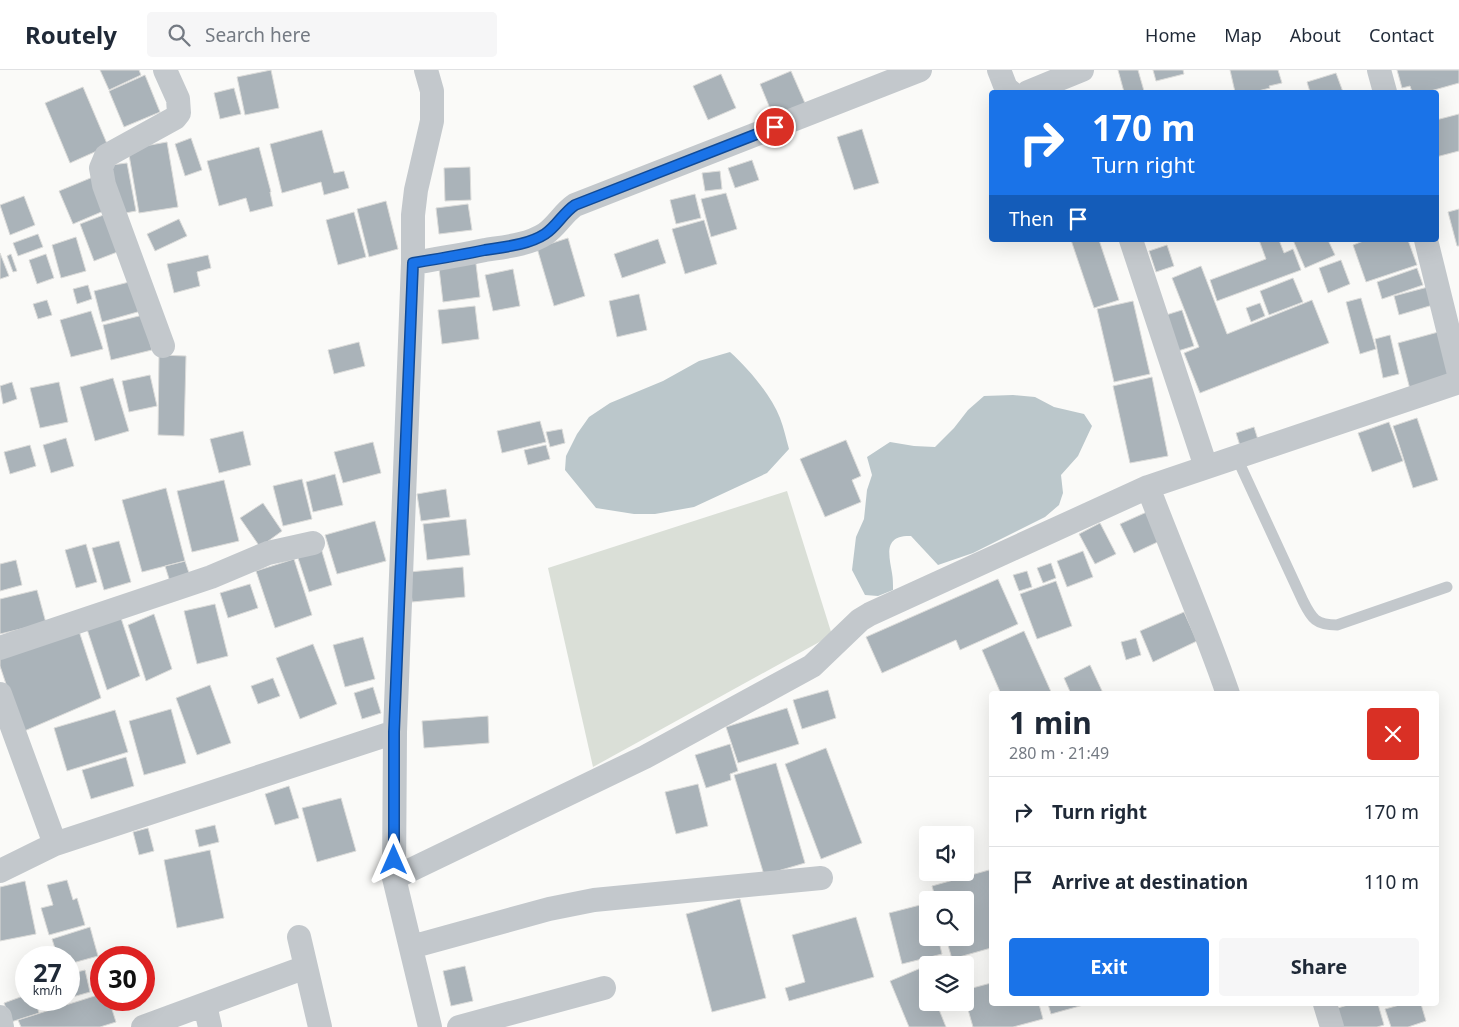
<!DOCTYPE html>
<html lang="en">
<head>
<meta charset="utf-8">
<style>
  :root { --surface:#fff; --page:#f6f6f7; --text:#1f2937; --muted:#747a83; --line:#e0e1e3; --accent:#1a73e8 }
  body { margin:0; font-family:"Noto Sans",sans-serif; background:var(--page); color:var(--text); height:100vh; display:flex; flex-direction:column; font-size:19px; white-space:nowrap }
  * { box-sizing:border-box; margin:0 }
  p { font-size:16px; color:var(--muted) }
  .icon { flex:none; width:28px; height:28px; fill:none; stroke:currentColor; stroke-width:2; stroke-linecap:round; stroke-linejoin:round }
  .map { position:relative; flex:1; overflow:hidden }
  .sheet { position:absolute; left:989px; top:621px; width:450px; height:315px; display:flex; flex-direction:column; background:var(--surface); border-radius:5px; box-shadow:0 5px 20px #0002 }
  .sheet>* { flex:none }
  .top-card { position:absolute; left:989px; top:20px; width:450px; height:152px; border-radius:5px; box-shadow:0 5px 20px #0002; background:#1a73e8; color:#fff; overflow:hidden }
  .tools { position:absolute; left:919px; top:756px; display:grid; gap:10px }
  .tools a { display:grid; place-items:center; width:55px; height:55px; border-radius:5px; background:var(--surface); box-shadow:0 5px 20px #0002; font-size:25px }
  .speed { position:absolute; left:15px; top:876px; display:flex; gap:10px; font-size:25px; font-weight:700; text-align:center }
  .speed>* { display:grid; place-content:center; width:65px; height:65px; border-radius:50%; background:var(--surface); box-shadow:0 5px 20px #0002; line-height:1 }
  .speed small { font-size:12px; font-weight:400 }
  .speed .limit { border:8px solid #d22; background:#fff; color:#111 }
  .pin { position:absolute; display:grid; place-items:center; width:42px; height:42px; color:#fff; margin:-21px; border:2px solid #fff; border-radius:50%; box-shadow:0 1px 5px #0007 }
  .me { position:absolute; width:55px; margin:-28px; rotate:0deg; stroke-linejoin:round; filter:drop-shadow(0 0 4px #0008) }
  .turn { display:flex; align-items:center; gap:18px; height:105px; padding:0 20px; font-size:22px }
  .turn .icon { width:65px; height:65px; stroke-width:2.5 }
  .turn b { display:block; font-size:35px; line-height:42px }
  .then { display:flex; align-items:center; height:48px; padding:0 20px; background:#0003; gap:10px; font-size:19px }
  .round { display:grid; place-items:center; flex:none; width:52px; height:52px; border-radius:5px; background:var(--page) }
  .summary { display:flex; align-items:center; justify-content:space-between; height:85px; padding:0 20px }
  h1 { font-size:30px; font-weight:700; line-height:38px }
  .button { display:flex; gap:10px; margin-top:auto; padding:10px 20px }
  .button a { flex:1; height:58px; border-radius:5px; background:var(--accent); color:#fff; font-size:20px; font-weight:700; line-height:58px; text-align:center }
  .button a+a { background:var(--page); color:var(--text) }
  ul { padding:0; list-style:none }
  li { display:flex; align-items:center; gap:15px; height:70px; padding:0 20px; border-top:1px solid var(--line) }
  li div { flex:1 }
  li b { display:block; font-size:19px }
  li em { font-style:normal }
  header { display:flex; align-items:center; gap:30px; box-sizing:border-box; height:70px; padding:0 25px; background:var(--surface); border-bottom:1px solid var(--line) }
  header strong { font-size:24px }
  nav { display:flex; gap:28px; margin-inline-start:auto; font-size:18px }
  .search { width:350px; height:45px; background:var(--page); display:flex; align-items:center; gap:12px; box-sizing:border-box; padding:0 18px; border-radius:5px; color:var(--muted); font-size:19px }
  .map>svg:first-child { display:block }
  .green { fill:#dadfd7 }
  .water { fill:#bbc7cb }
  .building { fill:#aab3b9; stroke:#dcdcda }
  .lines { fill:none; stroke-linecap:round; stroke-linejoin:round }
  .service { stroke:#c3c8cc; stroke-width:11 }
  .minor { stroke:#c3c8cc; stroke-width:24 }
  .route-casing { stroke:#114b97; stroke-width:12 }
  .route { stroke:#1a73e8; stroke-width:9 }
</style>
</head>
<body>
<header>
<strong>Routely</strong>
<div class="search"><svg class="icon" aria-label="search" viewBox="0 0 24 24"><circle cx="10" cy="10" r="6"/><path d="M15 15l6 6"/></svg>Search here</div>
<nav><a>Home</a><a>Map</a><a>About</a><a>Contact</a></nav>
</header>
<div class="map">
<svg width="1459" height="957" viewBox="0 0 1459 957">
  <rect width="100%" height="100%" fill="#fafaf8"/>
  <path class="green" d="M787,421l45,144 -239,132 -45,-199z"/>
  <path class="water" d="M730,282c18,16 41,43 50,66 4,10 6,21 9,31l-22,24 -73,34 -39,7h-21l-38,-6 -31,-38 1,-14 11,-22 12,-17 21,-14 53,-22 36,-20z
    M1013,325l22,2 19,10 30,7 8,12 -14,30 -17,19 2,18 -4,12 -14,12 -72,36 -35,12 -27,-29c-28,-1 -22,19 -19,37 1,6 1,11 1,17l-15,6 -13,-1 -13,-25 4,-33 8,-18 3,-29 5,-15 -5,-18 23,-15 24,4 21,1 19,-19 14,-18 16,-14z"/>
  <path class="building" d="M100,0h39l2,5 -32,15z
    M271,0l8,38 -34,7 -8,-38z
    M1118,0h20l6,21 -20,1z
    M1153,0h30l1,4 -28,7z
    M1230,0h48l4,13 -13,3 1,2 -16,4h-19z
    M1397,0h62v13l-32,9h-15l-2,-6 -8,2z
    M791,1l17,39 -32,13 -16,-39z
    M1336,3l7,19h-33l-3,-10z
    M721,4l15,34 -28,12 -15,-34z
    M145,5l15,37 -36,15 -15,-36z
    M83,17l25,59 -38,17 -25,-60z
    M234,18l7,26 -21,5 -6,-26z
    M1459,44v37l-23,6v-37z
    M862,59l17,54 -25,7 -17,-53z
    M322,60l12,43 10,-2 5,17 -25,7 -3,-13 -39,11 -12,-49z
    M191,68l11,32 -17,6 -10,-32z
    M167,72l11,65 -39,6 -11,-64z
    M259,77l12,45h-1l3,14 -23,6 -4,-14 -27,8 -12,-45z
    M752,90l7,20 -24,8 -7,-20z
    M127,93l9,48 -16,3 -9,-49z
    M470,97l1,33 -26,1 -1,-33z
    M720,101l2,18 -17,2 -3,-18z
    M93,107l13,33 -33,14 -14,-33z
    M726,123l11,36 -26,8 -10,-38z
    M695,124l6,24 -25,6 -6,-24z
    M24,126l11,29 -25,10 -10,-30z
    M386,131l12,48 -29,8 -12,-48z
    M468,134l4,26 -33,4 -3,-26z
    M1459,139v37h-2l-9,-34z
    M354,142l12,45 -28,8 -12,-45z
    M106,144l14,37 -26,10 -14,-37z
    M179,149l8,17 -32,15 -8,-17z
    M704,150l13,44 -32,10 -13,-45z
    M38,164l5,13 -25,9 -5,-13z
    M76,167l10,34 -25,7 -9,-33z
    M568,168l17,58 -31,10 -17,-58z
    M658,169l8,24 -44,15 -8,-24z
    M1071,170h28l20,60 -25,8z
    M1259,170h20l5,13 9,-4 8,21 -84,31 -7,-21 56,-21z
    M1293,170h35l7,15 -30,13z
    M1366,170h42l9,25 -51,17 -13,-37z
    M1167,175l7,21 -18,6 -7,-21z
    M0,183l9,23 -9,3z
    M11,184l6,17 -4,1 -6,-16z
    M46,184l8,24 -17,6 -8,-24z
    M208,185l3,13 -14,4 3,14 -26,7 -7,-29z
    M475,186l5,41 -37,5 -5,-42z
    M1341,190l9,24 -22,9 -9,-25z
    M1201,196l26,68 85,-34 17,43 -129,50 -16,-40 15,-6 -27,-69z
    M1417,198l6,17 -41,14 -5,-17z
    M513,199l7,37 -27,5 -8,-36z
    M1293,208l10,24 -34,13 -9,-24z
    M133,211l8,30 -39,11 -8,-31z
    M88,215l4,14 -15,5 -4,-15z
    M1428,217l5,18 -34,10 -5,-19z
    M639,224l8,36 -30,7 -8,-36z
    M1361,228l15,51 -16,5 -14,-52z
    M47,230l5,15 -14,4 -5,-15z
    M1133,231l17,73 -36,8 -17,-73z
    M1260,233l5,13 -14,6 -5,-14z
    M475,236l4,33 -37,5 -4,-34z
    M1182,240l12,36 -16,5 -12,-36z
    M91,241l12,38 -32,8 -11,-37z
    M143,245l9,35 -41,10 -8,-35z
    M1442,261l13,51 -44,11 -13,-50z
    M1390,265l9,39 -16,4 -8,-39z
    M359,272l6,24 -31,8 -6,-24z
    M159,285l27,1 -2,80 -26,-1z
    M150,305l7,31 -28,6 -7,-31z
    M1152,307l16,79 -38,7 -17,-77z
    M113,308l16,53 -34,10 -15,-54z
    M12,312l5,17 -14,5 -3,-18z
    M59,312l9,40 -28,6 -10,-40z
    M1417,348l21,62 -25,8 -20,-62z
    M540,351l6,21 -44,11 -5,-22z
    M1389,352l14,39 -31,11 -14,-39z
    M1254,357l6,19 -18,6 -6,-19z
    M562,359l3,14 -15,4 -4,-15z
    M243,361l8,34 -32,8 -9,-34z
    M66,368l8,28 -23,7 -8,-28z
    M846,370l15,36 -9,4 9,22 -36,15 -25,-58z
    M373,372l8,31 -38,10 -9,-31z
    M30,375l6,21 -26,8 -6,-22z
    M546,375l4,14 -22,6 -4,-15z
    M335,404l8,31 -30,7 -7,-30z
    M302,409l10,40 -29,7 -10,-40z
    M224,410l15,61 -47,11 -15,-61z
    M166,418l19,73 -43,11 -20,-72z
    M446,419l4,28 -29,4 -4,-27z
    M263,433l19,28 -22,16 -20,-29z
    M1149,441l13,29 -28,13 -14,-29z
    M466,449l4,36 -43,5 -4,-36z
    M375,451l11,40 -49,13 -12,-39z
    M1100,453l16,31 -21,10 -16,-30z
    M119,471l12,41 -27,8 -12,-42z
    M86,474l11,38 -21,6 -11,-38z
    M321,478l11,37 -23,7 -12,-37z
    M1083,481l10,26 -26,10 -10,-26z
    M294,489l18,56 -37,13 -19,-57z
    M16,490l6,25 -22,6v-27z
    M185,491l6,18 -20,6 -6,-19z
    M1051,493l5,15 -13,5 -6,-15z
    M463,497l2,30 -53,5 -3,-30z
    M1027,501l5,16 -13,4 -6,-16z
    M998,509l20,45 -58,26 -4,-10 -74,33 -16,-36z
    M1056,511l16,45 -35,13 -17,-45z
    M250,514l8,24 -30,10 -8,-25z
    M37,520l9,33 -46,11v-35z
    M215,534l13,52 -31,8 -13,-53z
    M119,542l21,64 -33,14 -21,-64z
    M1184,542l13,29 -44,21 -13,-31z
    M154,544l18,55 -26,12 -18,-56z
    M77,555l24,73 -79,34 -22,-66v-8z
    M1024,561l28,63h-51l-19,-44z
    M363,567l12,42 -30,8 -12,-42z
    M1136,568l5,17 -15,5 -5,-18z
    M313,574l24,60 -37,15 -24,-61z
    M1090,595l13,28 -32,1 -7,-16z
    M273,608l7,18 -22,8 -7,-18z
    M210,615l21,58 -34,12 -21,-57z
    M373,617l8,26 -19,6 -8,-26z
    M828,620l8,28 -34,11 -9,-29z
    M787,638l12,36 -61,19 -12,-36z
    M171,639l15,54 -42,12 -15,-54z
    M115,640l13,42 -61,19 -13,-43z
    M488,646l1,27 -65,5 -2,-27z
    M730,674l8,27 -8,3 1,6 -25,8 -11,-33z
    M826,678l36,95 -41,16 -36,-95z
    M126,687l8,29 -43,13 -9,-29z
    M776,693l29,100 -41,12 -30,-100z
    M698,714l10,42 -32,8 -11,-42z
    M289,716l10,32 -24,7 -10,-31z
    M341,728l15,53 -39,11 -15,-54z
    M215,755l4,17 -20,5 -4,-17z
    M148,758l6,23 -15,4 -6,-23z
    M210,780l14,68 -47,10 -13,-68z
    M989,800l2,8v70l-39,11 -6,-21h19v-38h-29l-4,-14z
    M67,810l6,20 4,-2 8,27 -36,10 -8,-27 12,-3 -6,-20z
    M25,811l11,53 -36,7v-54z
    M740,829l26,99 -54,14 -26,-98z
    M928,833v35h10l4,16 -40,10 -13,-51z
    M856,847l18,60 -85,24 -4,-13 20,-6 -13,-47z
    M90,857l8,29 -29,8v-6h-11l-6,-19z
    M465,896l8,35 -22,5 -8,-35z
    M921,898l7,15v19h8l10,25h-37l-19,-46z
    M85,900l5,22 -21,6v-24z
    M991,913v21h48l4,15 -30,8h-40l-8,-28v-9z
    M101,924v6h8l7,22 -16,5h-79l-3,-7z
    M26,925v5h9l4,13 -28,9 -7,-19z
    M1048,934h39l-36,10z
    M1351,934h27l6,21 -7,2h-41l-5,-17z
    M1403,934h18l5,17 -18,6h-17l-6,-18z"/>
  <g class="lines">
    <path class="service" d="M1236,386l67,145c9,18 13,24 34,24l110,-38"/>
    <path class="minor" d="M426,0l6,21v30l-16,69 -3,25v48l-18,469 -1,146 36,149
      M999,0l7,18 5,4
      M1379,0l6,22
      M1028,22l54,-22
      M1131,170l75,227
      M1426,170l33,134
      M413,193c24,-4 48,-8 72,-13 19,-3 43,-5 60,-16 12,-8 18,-21 30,-29l345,-135
      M163,276l-59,-161 -3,-17 5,-12 69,-38 4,-5 -1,-14 -13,-29
      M1148,417c26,69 56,137 80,207
      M0,578l211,-71 57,-24 45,-10
      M0,624l55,150
      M0,801l55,-27 340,-112
      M394,808l251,-121 167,-91 48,-46 10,-6 278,-127 311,-105
      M299,867l21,90
      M411,877l138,-38 45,-9 227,-22
      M1325,934l7,23
      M205,935l5,22
      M0,947l2,10
      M143,957l163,-60
      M459,957l145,-39"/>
  </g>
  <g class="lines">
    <defs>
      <path id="route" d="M394,790v-128l19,-469c24,-4 48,-8 72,-13 19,-3 43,-5 60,-16 12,-8 18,-21 30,-29l200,-78"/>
    </defs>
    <use href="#route" class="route-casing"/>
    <use href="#route" class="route"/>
  </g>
</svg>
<div class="tools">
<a><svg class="icon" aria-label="sound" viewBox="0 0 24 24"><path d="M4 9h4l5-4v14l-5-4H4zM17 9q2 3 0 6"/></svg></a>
<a><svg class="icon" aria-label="search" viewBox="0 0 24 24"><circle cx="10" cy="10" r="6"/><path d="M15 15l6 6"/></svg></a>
<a><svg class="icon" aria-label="layers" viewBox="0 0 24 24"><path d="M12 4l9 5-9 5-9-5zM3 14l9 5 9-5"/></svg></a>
</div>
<div class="speed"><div>27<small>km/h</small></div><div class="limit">30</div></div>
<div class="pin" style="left:775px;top:57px;background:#d93025"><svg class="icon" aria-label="arrive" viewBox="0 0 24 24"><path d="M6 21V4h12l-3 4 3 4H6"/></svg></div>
<svg class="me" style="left:394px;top:790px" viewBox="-20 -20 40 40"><path d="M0-17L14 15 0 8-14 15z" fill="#1a73e8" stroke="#fff" stroke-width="4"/></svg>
<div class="top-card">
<div class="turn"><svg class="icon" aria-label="right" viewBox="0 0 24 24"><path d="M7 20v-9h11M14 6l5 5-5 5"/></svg><div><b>170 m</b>Turn right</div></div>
<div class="then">Then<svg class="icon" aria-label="arrive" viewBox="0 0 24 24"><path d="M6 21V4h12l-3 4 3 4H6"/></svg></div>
</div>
<section class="sheet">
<div class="summary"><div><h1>1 min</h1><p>280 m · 21:49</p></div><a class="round" style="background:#d93025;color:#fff"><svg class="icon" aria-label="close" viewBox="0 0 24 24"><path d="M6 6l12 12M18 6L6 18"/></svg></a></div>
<ul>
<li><svg class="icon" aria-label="right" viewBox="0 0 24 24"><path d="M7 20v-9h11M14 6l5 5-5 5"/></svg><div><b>Turn right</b></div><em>170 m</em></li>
<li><svg class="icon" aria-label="arrive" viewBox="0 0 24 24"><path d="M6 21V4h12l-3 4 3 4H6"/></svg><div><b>Arrive at destination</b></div><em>110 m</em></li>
</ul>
<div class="button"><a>Exit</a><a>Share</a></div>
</section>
</div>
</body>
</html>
